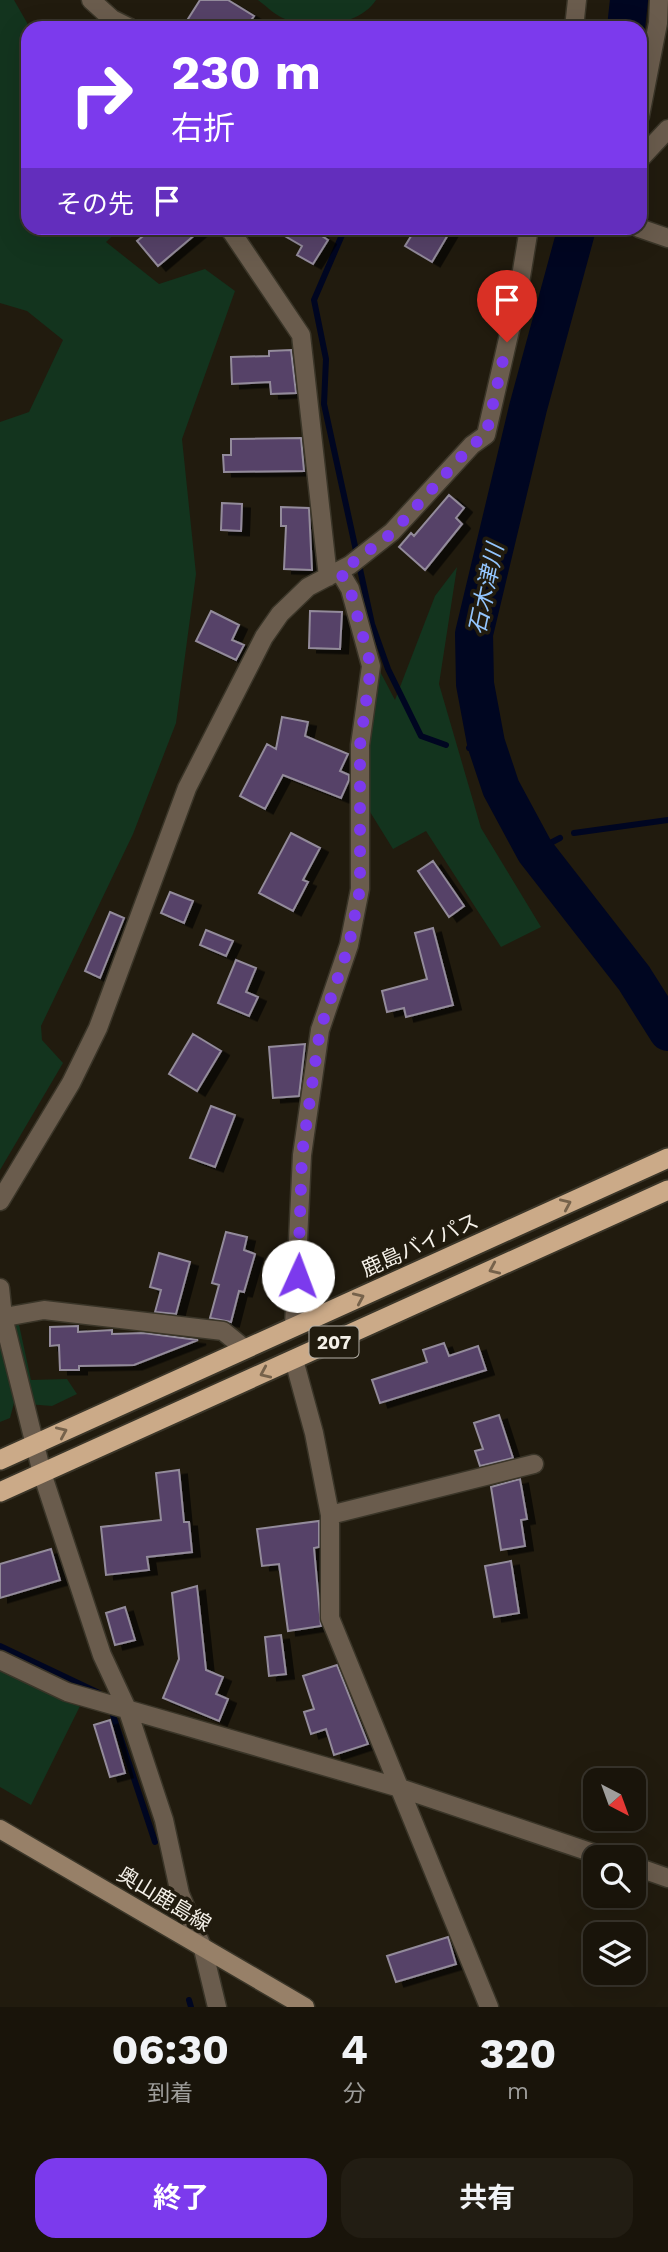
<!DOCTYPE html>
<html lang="ja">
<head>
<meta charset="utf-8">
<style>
  :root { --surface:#19140a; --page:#221d13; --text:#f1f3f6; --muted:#9f9e9c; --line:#37332b; --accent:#7c3aed }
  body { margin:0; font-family:"Work Sans","Noto Sans JP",sans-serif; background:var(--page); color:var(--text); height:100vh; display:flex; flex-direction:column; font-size:26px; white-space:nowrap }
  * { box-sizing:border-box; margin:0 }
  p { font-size:23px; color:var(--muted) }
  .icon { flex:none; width:38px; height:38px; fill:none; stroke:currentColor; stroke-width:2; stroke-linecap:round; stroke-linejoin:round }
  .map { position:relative; height:2007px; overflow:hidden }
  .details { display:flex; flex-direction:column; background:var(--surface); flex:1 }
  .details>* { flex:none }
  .top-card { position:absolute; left:21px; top:21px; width:626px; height:214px; border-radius:21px; box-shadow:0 7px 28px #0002,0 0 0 2px var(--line); background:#7c3aed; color:#fff; overflow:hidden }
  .needle { width:46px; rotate:139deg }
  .fabs { position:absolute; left:583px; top:1768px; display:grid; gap:14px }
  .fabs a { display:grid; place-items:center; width:63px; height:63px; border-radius:14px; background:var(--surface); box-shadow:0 7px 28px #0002,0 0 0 2px var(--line); font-size:35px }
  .pin { position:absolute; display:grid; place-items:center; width:60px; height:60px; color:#fff; margin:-72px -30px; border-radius:50% 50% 50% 0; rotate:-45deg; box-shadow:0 0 7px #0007 }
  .pin .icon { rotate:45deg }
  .me { position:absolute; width:77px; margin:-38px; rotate:2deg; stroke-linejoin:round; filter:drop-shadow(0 0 5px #0008) }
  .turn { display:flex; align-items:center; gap:24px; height:147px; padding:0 35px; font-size:32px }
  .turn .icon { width:91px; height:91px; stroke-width:2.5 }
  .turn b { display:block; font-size:49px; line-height:60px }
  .then { display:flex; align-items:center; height:66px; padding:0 35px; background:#0003; gap:14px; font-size:26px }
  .eta { display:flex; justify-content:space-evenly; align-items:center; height:119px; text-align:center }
  .eta b { font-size:42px; font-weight:700; line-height:49px }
  .primary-button { display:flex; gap:14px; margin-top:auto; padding:14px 35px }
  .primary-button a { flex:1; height:80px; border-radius:21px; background:var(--accent); color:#fff; font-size:28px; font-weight:700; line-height:80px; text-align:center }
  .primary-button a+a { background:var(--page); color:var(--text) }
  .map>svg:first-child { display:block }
  .green { fill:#13341e }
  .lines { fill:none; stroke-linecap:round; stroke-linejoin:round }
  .stream { stroke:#000621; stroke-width:6 }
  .river { stroke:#000621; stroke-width:38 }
  .building { fill:#564267; stroke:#938b9b; stroke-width:2; filter:url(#shadow) }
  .minor-casing { stroke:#3a3528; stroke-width:21 }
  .tertiary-casing { stroke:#3a3528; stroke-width:21 }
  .secondary-casing { stroke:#3a3528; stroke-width:21 }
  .trunk-casing { stroke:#3a3528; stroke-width:23 }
  .minor { stroke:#6a5c4d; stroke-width:18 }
  .tertiary { stroke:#6a5c4d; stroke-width:18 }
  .secondary { stroke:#978068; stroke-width:18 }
  .trunk { stroke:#cbaa88; stroke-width:19 }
  .oneway { stroke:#76624b }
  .route { stroke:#7c3aed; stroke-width:12; stroke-dasharray:0 21.6 }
  .labels { text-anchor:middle; stroke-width:7; stroke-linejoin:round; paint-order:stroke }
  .shield { fill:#211b0e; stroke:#b5b0a7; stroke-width:2 }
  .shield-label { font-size:19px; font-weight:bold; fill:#f4f0e8 }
  .street-label { font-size:21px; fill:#f4f0e8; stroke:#211b0e }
  .water-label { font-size:23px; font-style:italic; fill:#93c5fd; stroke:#211b0e }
</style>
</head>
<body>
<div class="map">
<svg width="668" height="2007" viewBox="0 0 668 2007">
  <defs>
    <filter id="shadow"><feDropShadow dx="8" dy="4.5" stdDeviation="0" flood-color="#0009"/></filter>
  </defs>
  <rect width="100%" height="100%" fill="#211b0e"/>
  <path class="green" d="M0,0h14l16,28h-2v200h93l-15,14 53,42 46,-15 30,22 -53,148 14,135 -20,149 -43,111 -92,192 1,14 21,23 -63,107v-748l29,-10 34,-72 -36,-29 -27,-8z
    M258,0h118c-19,28 -62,28 -91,19 -9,-3 -19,-13 -27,-19z
    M457,567l-18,117 42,144 60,99 -40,20 -75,-116 -33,18 -26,-42 -6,-69 13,-78 21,40 40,-104z
    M18,1320l13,60 36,-1 10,15 -25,12 -38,-3 -4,15 -10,4v-98z
    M0,1668l80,38 -49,99 -31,-18z"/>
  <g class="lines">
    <path class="stream" d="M345,228l-31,72 12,59 -2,45 48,220 16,45 33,67 25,9
      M469,748l17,-5
      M574,833l94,-13
      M535,851l25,-13
      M0,1646l99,47
      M111,1709l44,133
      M189,2000l2,7"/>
    <path class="river" d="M626,28l3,-28
      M577,228l-49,180 -54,226 1,50 11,59 15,45 34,63 99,127 34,54"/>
  </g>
  <path class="building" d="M200,0h28l26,16 -8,12h-43l-15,-9z
    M153,228h50l-45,38 -21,-25z
    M271,228h52l-4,6 9,6 -15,24 -16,-9 5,-9z
    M416,228h36l-20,34 -27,-16z
    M291,350l5,43 -25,1 -1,-12 -38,2 -1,-27 38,-1v-5z
    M301,438l3,33 -80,1 -1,-17h8v-16z
    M449,495l15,13 -8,10 6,6 -37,46 -26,-23 12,-14 3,3z
    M222,503l20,1 -1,27 -20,-1z
    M281,507l28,1 3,62 -28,-1 2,-43h-5z
    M211,611l28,14 -7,15 12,5 -8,15 -40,-19z
    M310,611l32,1 -2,37 -31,-1z
    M282,717l26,5 -3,14 43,18 -8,17 9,4v5l-8,18 -58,-23 -18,34 -25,-13 27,-52 9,5z
    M291,833l29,15 -17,32 5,2 -15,29 -34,-18z
    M433,861l31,45 -15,11 -31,-46z
    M170,892l23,9 -9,22 -23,-10z
    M110,912l14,6 -24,60 -15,-7z
    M433,928l20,77 -47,12 -2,-9 -17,4 -5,-21 45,-12 -12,-46z
    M206,930l27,11 -7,15 -26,-11z
    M236,960l20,8 -10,24 12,5 -9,19 -31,-13z
    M193,1034l28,17 -24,40 -28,-17z
    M305,1044l-6,52 -26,2 -4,-51z
    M211,1106l24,9 -20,52 -25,-9z
    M226,1232l21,5 -3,13 11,4 -11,38 -5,-1 -8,31 -21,-4 9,-33 -7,-2z
    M159,1253l31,9 -14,52 -21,-2 6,-22 -11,-3z
    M78,1326v6l34,-2v4l32,-1 54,7 -64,25 -55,1v4h-19l-1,-25 -9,1v-19z
    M444,1343l5,13 29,-10 8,24 -106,33 -8,-23 55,-18 -4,-12z
    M499,1415l14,43 -33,8 -5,-15 8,-2 -9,-26z
    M179,1470l5,52h5l3,30 -45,5 2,13 -43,5 -5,-48 60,-7 -5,-47z
    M520,1479l7,40 -6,1 4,26 -24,4 -10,-63z
    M319,1521v26l-5,1 7,78 -33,5 -9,-67 -17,2 -5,-37z
    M51,1549l9,31 -60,18v-34z
    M511,1561l8,52 -25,4 -9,-51z
    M197,1586l9,84 17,7 -7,17 12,5 -9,22 -56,-23 16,-39 -7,-66z
    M125,1607l10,33 -20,5 -9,-32z
    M281,1635l5,39 -17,2 -4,-39z
    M337,1665l31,79 -34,11 -8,-26 -15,5 -7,-22 10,-3 -11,-33z
    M110,1720l15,53 -15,4 -16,-52z
    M448,1937l8,27 -60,18 -9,-26z"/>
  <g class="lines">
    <defs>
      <path id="minor" d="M640,116l18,-93 1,-23
        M640,159l28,-30
        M229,228l72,107 27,242
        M0,1201l71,-118 27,-55 89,-240 77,-151 16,-23 28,-27 42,-22 42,-33 80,-87 14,-10 32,-140 11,-67
        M0,1288l3,29 39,156 60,182 26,56 36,109 16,74 23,55
        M0,1318l44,-8 179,21 22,18
        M294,1327l8,-172 18,-125 29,-85 11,-56v-144l11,-79 -21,-77 -10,-17
        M294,1360l20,73 16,82v103l159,389
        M330,1515l204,-51
        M0,1660l67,32 333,96 205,69
        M634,1866l34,12"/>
      <path id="tertiary" d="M91,0l21,19 18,9
        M574,28l3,-28
        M639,228l29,10
        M203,1949l14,58"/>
      <path id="secondary" d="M0,1829l305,178"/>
      <path id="trunk" d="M0,1460l668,-302
        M0,1492l668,-302"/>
    </defs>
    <use href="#minor" class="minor-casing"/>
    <use href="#tertiary" class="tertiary-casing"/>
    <use href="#secondary" class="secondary-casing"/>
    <use href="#trunk" class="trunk-casing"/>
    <use href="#minor" class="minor"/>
    <use href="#tertiary" class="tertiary"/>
    <use href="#secondary" class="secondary"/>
    <use href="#trunk" class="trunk"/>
  </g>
  <defs><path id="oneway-chevron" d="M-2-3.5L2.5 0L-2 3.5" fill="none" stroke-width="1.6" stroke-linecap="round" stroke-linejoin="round" transform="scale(1.75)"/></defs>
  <g class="oneway">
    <use href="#oneway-chevron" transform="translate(566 1204) rotate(-24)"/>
    <use href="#oneway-chevron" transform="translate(494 1269) rotate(156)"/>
    <use href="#oneway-chevron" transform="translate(359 1298) rotate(-24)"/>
    <use href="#oneway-chevron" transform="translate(265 1373) rotate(156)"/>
    <use href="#oneway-chevron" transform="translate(62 1432) rotate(-24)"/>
  </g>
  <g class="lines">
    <path class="route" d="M298,1276l4,-122 18,-124 29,-85 11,-56v-144l11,-79 -21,-77 -10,-17 52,-39 80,-88 14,-10 21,-93"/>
  </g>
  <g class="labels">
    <rect class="shield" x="309.5" y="1326.5" width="49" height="31" rx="5"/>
    <g class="shield-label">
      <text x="334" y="1349">207</text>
    </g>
    <g class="street-label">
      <text transform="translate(420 1245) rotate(-24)" y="7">鹿島バイパス</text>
      <text transform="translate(164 1899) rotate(31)" y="7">奥山鹿島線</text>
    </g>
    <g class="water-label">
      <text transform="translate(486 589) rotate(-78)" y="8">石木津川</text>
    </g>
  </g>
</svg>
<div class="fabs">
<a><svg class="needle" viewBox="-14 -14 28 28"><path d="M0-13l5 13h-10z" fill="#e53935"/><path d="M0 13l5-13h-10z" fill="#9f9e9c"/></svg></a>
<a><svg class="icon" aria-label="search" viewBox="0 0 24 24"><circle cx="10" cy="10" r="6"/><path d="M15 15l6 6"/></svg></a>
<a><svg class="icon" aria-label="layers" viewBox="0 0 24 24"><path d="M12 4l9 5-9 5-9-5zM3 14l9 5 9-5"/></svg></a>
</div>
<div class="pin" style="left:507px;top:342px;background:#d93025"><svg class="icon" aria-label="arrive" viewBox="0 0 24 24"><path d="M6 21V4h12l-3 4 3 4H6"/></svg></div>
<svg class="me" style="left:298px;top:1276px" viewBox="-20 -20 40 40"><circle r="19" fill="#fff"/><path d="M0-13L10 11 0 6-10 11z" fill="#7c3aed"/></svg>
<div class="top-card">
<div class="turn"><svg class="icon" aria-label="right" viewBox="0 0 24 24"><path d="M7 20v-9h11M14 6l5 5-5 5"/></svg><div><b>230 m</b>右折</div></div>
<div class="then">その先<svg class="icon" aria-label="arrive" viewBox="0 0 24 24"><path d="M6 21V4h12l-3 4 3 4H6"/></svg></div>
</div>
</div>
<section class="details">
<div class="eta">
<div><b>06:30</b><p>到着</p></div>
<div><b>4</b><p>分</p></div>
<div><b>320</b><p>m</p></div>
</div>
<div class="primary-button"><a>終了</a><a>共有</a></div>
</section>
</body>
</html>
